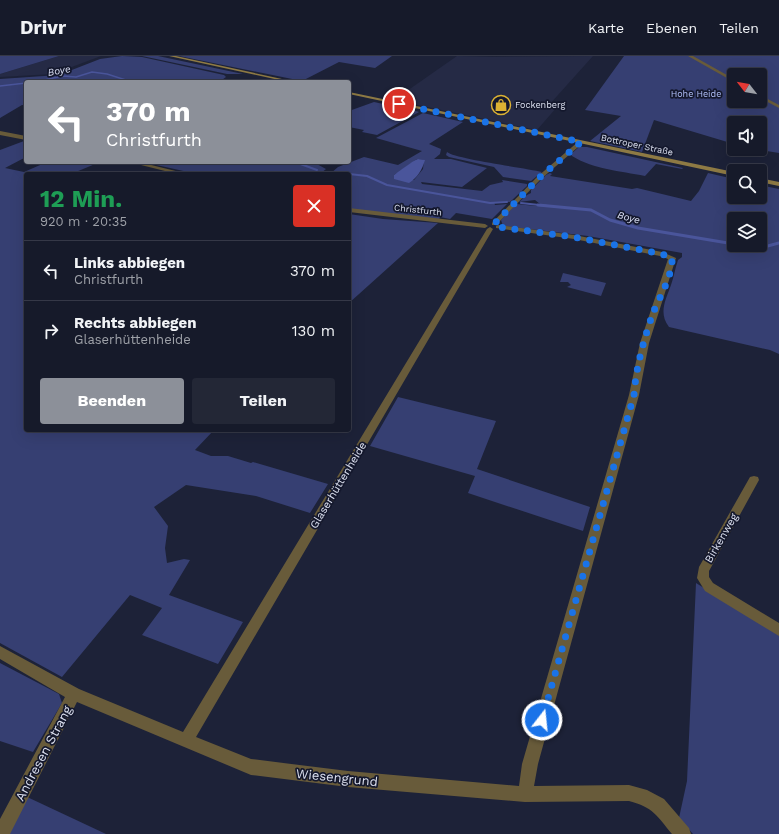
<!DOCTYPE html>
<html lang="de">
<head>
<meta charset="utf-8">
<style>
  :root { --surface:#161a2a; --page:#232736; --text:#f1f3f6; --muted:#9ea1a8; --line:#353847; --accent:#8c9099 }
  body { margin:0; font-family:"Work Sans",sans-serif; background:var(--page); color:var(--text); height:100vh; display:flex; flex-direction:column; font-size:15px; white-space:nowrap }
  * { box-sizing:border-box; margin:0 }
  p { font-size:13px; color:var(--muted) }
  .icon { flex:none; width:22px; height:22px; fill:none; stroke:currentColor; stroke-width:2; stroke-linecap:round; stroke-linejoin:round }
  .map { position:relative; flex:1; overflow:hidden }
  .drawer { position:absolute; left:24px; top:116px; width:327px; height:260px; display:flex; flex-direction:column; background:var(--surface); border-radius:4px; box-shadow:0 4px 16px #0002,0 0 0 1px var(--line) }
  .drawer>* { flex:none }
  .top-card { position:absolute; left:24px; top:24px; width:327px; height:84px; border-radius:4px; box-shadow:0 4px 16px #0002,0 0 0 1px var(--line); background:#8c9099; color:#fff; overflow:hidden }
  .needle { width:26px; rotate:301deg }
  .fabs { position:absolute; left:727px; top:12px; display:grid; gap:8px }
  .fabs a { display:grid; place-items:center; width:40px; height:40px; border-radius:4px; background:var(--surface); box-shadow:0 4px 16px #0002,0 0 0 1px var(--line); font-size:20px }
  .pin { position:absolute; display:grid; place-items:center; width:34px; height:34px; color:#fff; margin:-17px; border:2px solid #fff; border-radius:50%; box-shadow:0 1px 4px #0007 }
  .me { position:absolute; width:44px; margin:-22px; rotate:16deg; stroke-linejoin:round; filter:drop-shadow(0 0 3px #0008) }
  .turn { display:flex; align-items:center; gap:14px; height:84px; padding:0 16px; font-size:18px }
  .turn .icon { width:52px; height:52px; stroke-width:2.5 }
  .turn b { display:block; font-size:28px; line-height:34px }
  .round { display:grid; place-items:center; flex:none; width:42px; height:42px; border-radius:4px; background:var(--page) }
  .summary { display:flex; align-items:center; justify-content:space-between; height:68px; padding:0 16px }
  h1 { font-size:24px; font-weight:700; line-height:30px; color:#1e9e55 }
  .button { display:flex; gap:8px; margin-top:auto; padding:8px 16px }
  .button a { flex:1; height:46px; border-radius:4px; background:var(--accent); color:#fff; font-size:16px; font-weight:700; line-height:46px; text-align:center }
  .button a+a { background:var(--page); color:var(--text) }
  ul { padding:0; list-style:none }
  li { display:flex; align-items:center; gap:12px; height:60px; padding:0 16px; border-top:1px solid var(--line) }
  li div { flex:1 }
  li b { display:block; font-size:15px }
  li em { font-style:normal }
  header { display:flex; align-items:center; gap:24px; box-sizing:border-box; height:56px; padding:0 20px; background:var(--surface); border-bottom:1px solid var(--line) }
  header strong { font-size:19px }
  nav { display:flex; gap:22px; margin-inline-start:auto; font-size:14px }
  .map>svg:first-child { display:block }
  .built { fill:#252a45 }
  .green { fill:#363f72; fill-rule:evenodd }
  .water { fill:#4a559b }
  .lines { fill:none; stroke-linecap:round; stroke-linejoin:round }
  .stream-far2 { stroke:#4a559b; stroke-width:1.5 }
  .stream-far1 { stroke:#4a559b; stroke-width:2 }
  .stream { stroke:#4a559b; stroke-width:3 }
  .minor { fill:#685b3a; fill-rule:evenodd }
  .secondary { fill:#8e7a44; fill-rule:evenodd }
  .route { stroke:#1a73e8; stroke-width:7; stroke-dasharray:0 12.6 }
  .labels { text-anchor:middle; stroke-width:3.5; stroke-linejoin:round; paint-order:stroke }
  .far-park-label { font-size:9px; fill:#b2c0fb; stroke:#14182d }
  .far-poi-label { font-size:9px; fill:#dce0ef; stroke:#14182d; text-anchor:start }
  .far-street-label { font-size:9px; fill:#dce0ef; stroke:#14182d }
  .far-water-label { font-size:10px; font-style:italic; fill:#dce1f6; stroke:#14182d }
  .street-label { font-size:11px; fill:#dce0ef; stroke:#14182d }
  .near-street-label { font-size:13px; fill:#dce0ef; stroke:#14182d }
</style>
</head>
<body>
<header>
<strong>Drivr</strong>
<nav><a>Karte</a><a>Ebenen</a><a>Teilen</a></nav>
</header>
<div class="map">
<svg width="779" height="778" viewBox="0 0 779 778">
  <rect width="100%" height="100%" fill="#1d2238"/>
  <path class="built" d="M59,0h42l-48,18 -53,3v-3z
    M457,0l37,1 99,-1 -44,49 8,2 -20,23 -143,-30z"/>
  <path class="green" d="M0,0h59l-59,18z
    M122,0l20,1 82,18 2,2 -7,5h-193v23h-4l-22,13v-39l59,-4 41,-16z
    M142,0h16l85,18h-16z
    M179,0h213l-17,12 -36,-6 -37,19z
    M624,0h155v97l-25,-4h6v-26h-26v21l-80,-24 -12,32 -52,-11 31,-25 -36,-6zM734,19h26v26h-26z
    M374,46l42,9 3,1 -42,23 -15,-3 2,-2 -15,-3v-16z
    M423,57l40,9 -34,22 12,5 -1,5 -6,5h17l36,9 -25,19 -41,-5 1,2 60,7 8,-6 13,-3 -1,-2 25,4v2l-17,16h-16l1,3 12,-1 -15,15 -36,-6 -6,6 -10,-2 -1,3 -90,-11v-35h-19l8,-7 26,-10 34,8 24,-14 -46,-13zM417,103l7,1 -1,9 -9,11 -20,-5z
    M24,85l2,1v15l-21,11 19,4 23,-10h53l-29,12h-45v256h188l-19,20 16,6h17l23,7 2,-1 75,22 -18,29 -54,-17 -70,-11 -32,22 14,19 -3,22 2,15 17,-4 6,1 -21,35 74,27 -25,42 -76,-29 20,-27 -32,-13 -68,82 -62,-34v-493z
    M579,91h8l96,21 -1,1 -26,-5 -11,12c-25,-5 -52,-7 -73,-20l-1,-2z
    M447,96c8,7 79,16 95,20l-11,9 -28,-4 -9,-10 -45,-10 -3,-2z
    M143,106h170l13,7 -6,5h-123z
    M550,117l2,1 -2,2 82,13 5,-1 54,13 8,-10 9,-18 26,6v18h26v-12l19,4v165l-9,-4 -101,-23c-11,-14 -3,-28 2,-42 3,-8 4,-17 7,-25l4,-3v-4l-94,-17 -85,-10 -2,-6 15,-16 20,2 4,-2 -5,-4 -16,2 8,-7 4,-2v-3l15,-15zM734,163h26v26h-26z
    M349,158l34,5 55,4 -89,80z
    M563,217l43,10 -5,13 -34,-9 4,-2 -3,-3h-8z
    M398,341l98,24 -19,48 113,38 -7,24 -115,-38 7,-17 -105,-30z
    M696,527l83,52v199h-86l-14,-16 8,-37z
    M0,607l59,31 3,9 -29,49 -33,-11z
    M25,740l81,38h-101z"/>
  <path class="water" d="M418,103l7,1c-3,10 -7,17 -16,23l-15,-4v-4c5,-4 20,-15 24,-16z"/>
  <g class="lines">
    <path class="stream-far2" d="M35,26l28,-6 13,1 16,-5 15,2 25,8
      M0,30l26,-3"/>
    <path class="stream-far1" d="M295,106l22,8
      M334,117l11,1
      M349,118l18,2 20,9 103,18 17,-1
      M521,147l27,3"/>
    <path class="stream" d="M538,149l53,5 19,10 28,8 96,16
      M743,189l21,2 15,-4"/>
    <path class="minor" d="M688,0h5l41,23v3z
      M760,39l19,10v3l-19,-10z
      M0,75l26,5v4l-26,-5z
      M579,85l5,1 -43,37 -45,46h-4v-2l45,-46z
      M129,106h10l49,12h-11z
      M349,152l136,16 3,2 -3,2 -136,-16z
      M498,169l76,10 88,17 14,6 -27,85 -10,52 -101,369 -4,22 95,-1 18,5 17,9 25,29 2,6h-19c-15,-18 -19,-27 -43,-33l-104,1 -177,-15 -97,-12 -174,-73 -67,132h-10v-15l65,-122 -65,-38v-13l79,43 104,43 304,-503 3,-2 3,2 -297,508 55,22 97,12 171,15 3,-22 107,-369 11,-52 28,-84 -8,-3 -86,-17 -78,-11v-2z
      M754,420l4,1 1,3 -50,91v6l4,6 66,40v13l-74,-45 -8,-13 2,-11 51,-90z"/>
    <path class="secondary" d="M169,0h7l120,26h-8z
      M349,36l385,80v4l-385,-82z
      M760,122l19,4v4l-19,-4z"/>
  </g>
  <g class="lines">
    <path class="route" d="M399,48l182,38 -42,36 -45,46 4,3 76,10 88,17 10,4c1,17 -13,40 -19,55 -9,26 -17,54 -19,82l-92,325"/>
  </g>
  <defs>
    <symbol id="shop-ring" viewBox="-11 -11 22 22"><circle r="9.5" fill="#14182d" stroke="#dcb233" stroke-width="1.5"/><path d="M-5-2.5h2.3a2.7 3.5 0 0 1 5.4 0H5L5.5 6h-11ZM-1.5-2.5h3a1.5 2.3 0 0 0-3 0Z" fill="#dcb233"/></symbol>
  </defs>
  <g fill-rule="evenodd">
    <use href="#shop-ring" x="490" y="38" width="22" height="22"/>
  </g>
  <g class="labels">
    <g class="far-park-label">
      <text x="696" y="41">Hohe Heide</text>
    </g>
    <g class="far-poi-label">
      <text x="515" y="52">Fockenberg</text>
    </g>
    <g class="far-street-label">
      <text transform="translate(637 89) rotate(12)" y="3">Bottroper Straße</text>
      <text transform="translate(418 154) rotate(6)" y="3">Christfurth</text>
    </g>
    <g class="far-water-label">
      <text transform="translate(59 14) rotate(-10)" y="4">Boye</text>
      <text transform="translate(629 161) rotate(15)" y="4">Boye</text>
    </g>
    <g class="street-label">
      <text transform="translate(338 429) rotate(-59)" y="4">Glaserhüttenheide</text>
      <text transform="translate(721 482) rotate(-60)" y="4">Birkenweg</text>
    </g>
    <g class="near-street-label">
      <text transform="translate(43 697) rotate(-62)" y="5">Andresen Strang</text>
      <text transform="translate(337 721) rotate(6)" y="5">Wiesengrund</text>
    </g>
  </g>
</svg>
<div class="fabs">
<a><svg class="needle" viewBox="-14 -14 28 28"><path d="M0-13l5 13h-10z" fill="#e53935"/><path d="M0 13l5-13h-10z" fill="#9ea1a8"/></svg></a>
<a><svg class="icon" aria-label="sound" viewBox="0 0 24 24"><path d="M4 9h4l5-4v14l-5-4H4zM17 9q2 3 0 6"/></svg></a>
<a><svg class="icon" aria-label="search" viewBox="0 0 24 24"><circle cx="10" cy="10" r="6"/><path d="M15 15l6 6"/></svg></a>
<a><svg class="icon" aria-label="layers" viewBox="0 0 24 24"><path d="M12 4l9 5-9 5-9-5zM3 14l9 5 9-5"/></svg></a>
</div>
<div class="pin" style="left:399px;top:48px;background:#d93025"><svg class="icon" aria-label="arrive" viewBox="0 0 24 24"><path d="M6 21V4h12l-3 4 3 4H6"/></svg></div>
<svg class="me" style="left:542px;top:664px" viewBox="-20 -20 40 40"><circle r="17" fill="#1a73e8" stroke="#fff" stroke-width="3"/><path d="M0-11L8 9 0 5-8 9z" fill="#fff"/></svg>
<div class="top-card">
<div class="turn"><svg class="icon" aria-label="left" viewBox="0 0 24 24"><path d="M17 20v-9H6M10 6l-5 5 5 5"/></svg><div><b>370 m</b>Christfurth</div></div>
</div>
<section class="drawer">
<div class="summary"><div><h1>12 Min.</h1><p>920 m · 20:35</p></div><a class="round" style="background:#d93025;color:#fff"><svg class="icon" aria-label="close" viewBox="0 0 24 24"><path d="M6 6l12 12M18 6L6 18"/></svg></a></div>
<ul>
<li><svg class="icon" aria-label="left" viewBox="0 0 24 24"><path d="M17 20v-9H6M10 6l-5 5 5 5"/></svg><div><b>Links abbiegen</b><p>Christfurth</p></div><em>370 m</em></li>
<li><svg class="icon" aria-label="right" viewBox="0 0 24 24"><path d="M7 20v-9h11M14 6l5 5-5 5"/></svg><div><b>Rechts abbiegen</b><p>Glaserhüttenheide</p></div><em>130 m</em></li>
</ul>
<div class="button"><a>Beenden</a><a>Teilen</a></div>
</section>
</div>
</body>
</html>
